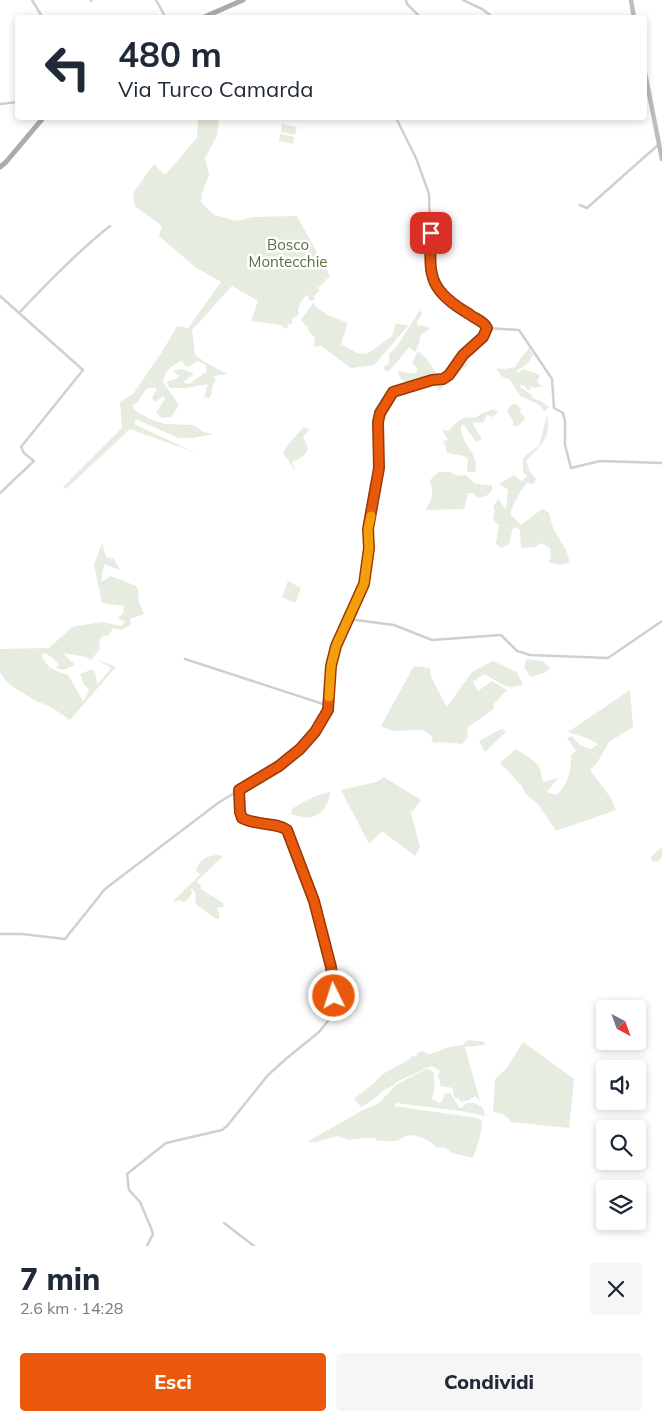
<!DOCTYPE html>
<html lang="it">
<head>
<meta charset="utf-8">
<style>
  :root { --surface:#fff; --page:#f6f6f7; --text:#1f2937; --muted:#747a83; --accent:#ea580c }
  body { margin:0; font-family:Mulish,sans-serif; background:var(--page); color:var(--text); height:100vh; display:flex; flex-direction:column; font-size:19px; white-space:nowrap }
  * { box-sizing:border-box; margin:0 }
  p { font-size:16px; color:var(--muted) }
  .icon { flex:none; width:28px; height:28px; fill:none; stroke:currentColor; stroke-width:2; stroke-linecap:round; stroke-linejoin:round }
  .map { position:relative; height:1246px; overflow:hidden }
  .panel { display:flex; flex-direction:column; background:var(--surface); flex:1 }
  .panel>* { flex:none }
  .banner { position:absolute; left:15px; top:15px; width:632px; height:105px; border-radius:5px; box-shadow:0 2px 8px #0003; background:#fff; color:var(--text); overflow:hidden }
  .needle { width:32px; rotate:139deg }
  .controls { position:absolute; left:596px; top:1000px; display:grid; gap:10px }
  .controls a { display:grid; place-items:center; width:50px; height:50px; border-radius:5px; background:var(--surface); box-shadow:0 2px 8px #0003; font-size:25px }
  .pin { position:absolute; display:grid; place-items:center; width:42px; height:42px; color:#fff; margin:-21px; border-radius:10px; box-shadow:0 2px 8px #0006 }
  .me { position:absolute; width:55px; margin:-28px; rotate:356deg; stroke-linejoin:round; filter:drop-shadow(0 0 4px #0008) }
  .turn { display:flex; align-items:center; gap:18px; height:105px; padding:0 20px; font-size:22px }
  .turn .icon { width:65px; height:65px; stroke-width:2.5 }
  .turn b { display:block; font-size:35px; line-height:42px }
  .round { display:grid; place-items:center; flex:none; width:52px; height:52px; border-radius:5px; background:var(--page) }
  .headline { display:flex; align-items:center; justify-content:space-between; height:85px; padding:0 20px }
  h1 { font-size:30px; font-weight:800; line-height:38px }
  .action { display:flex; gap:10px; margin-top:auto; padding:10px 20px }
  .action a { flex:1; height:58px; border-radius:5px; background:var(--accent); color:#fff; font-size:20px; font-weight:800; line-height:58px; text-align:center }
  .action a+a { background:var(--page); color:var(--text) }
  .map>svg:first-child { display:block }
  .green { fill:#e6ecdf }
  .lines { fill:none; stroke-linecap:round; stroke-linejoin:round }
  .minor { stroke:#d0d0d0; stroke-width:2.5 }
  .secondary { stroke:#bdbdbd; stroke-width:4.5 }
  .primary { stroke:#ababab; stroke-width:5 }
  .route-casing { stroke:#983908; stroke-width:12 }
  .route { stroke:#ea580c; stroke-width:9 }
  .slow { stroke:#f59e0b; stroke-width:9 }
  .labels { text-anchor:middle; stroke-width:5; stroke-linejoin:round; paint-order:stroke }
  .park-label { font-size:15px; fill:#56703f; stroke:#fff }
</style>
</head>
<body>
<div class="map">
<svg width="662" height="1246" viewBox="0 0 662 1246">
  <rect width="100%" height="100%" fill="#fff"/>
  <path class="green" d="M198,118h21l-2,18 -12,22 4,17 -7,18 -1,9 13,13 23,6 17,-4 43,-1 33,60 -13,13 3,1 -5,5 -1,5 -3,1 -3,-3 1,-2 -3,-1c-4,6 -10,12 -7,19l-7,5v5l-3,-1 -2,5 -2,1 -4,-4 -30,-4 7,-20 -26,-15 -40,44 3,25 13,9 20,10 -15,2 3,3c-6,8 -2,12 -7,20l-5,-2 4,-13 -21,4h-17l-4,-6 11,-4 2,-2 -6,-5 9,-2 12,5 -11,8 6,2 17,-12v-7l-9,-4 -5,4 -6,2 -4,-6c-11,5 -16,8 -19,21l16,23 -8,12 -9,1 -6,-5 9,-14 -2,-3 -8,6 -3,-4 5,-10h-10l-10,15 -5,3 5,6 15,8 14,4 27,1 11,7 9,2 -20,4h-15l-42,-19 -2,5 62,29 -66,-24 -64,60 -3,-2 59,-59 -2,-26 13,-8 29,-42 15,-26 11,2 33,-46 -26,-15 -36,-31 3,-10 -27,-20 -2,-13 21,-29 11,11 32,-37z
    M282,124l15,3 -2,8 -14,-3z
    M280,134l14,3 -1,7 -14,-3z
    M314,302l2,5 12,8 20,8 -7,21 16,9 10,1 25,-18 4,-13 12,3 -34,39 -23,3 -30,-22 -7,1 1,-9 -7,-8 1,-3 -3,-1 -5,-6z
    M420,310l2,4 -5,7 1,6 3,-2 9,3 -10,8v5l-5,11 -6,-5 -16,20 -6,5 -4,-4 6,-5v-9l6,-5z
    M529,348l4,7 -6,9 -10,7v3l6,-5 17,6 -3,7 5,4 -7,2 -4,-2 1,3 -4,1 -5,-5 -4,1 14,10 -1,2 9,3 8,6 -4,4 -7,-7 -18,-8 -10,-16 -9,-4 -5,-8 8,1 11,-2 6,-9z
    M418,351l7,6 14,19c-13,5 -35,16 -41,-4l1,-1 16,3 3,-5 -6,-6z
    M463,359l5,6 -21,17 -8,9 -1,-7 10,-5z
    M516,404l5,5 -1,3 5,5v2l-7,7 -7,-1 2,-1v-3l-6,-10 4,-6z
    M494,409l4,4 -6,4 -5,-2 -4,8 -9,-1 -1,2 9,15 -6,3 -12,-17 -3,1c-2,11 9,21 13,31 2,4 2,8 2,13l-2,2h-7l1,-13c-7,-6 -12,-3 -22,-7v-5l-3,-6 5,-1 -6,-10 6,1c8,-8 15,-16 27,-13l8,-5z
    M547,415c5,23 -7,31 -21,46l4,11 6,7 -3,5 -6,-1c-8,9 -13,20 -17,31l11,11 21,-16 7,4 4,15 13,22 4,13c-8,2 -14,2 -22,-1l3,-4 -1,-10 -9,-5 -6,4 -14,1 -1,-18 -5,-3 -2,1 -4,16 -8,4 -5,-4 3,-20 -4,-1 -2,-5 2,-8 -2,-3 5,-8 8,10 2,-19 -9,-6 15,-9 7,6 6,-4 -4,-5v-14l16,-13z
    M304,427l5,3 -6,7 5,12c-3,7 -9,10 -16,13l4,10 -13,-19 7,-11z
    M439,472h11l8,4 8,-1 9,9 17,1v6l-6,5 -8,2 -5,-5h-5l-4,16 -38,1c2,-5 6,-11 6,-16 2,-13 -9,-10 7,-22z
    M102,543l4,14 8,2 6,11 -16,-6 -3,18 10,-6 25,10 3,6 -1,8 6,14 -14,5 1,6 -11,5 -7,-2 -4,7 -6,1 -4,4 1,9 -9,11 -5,-3 -23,-4 12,12 -12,5 -7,-2 3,-3 -6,-7 -8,-5 -3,2c2,12 15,17 26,20l15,26 4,-6 2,-6 -5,-4 -4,-11 13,-5 3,7 1,9 14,-17 -15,-9 20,8 -46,53 -19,-13 -15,-6 -23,-14 -8,-7 -5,-8v-23l49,-1 23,-21 30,-5 20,4 3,-4 -8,-4 6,-4 1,-8 -22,-3 -8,-38z
    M288,581l13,7 -6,15 -13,-6z
    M526,659l17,2 7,7 -4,4 -15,5 -7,-9z
    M493,661l24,11 6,13c-4,0 -8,2 -12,2 -10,-1 -18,-9 -27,-13l-11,8 5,9 14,-10 15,9 -14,15 2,3 -28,20 1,9 -6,7 -23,-2 -5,1 -3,-4 2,-2 -10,-7 -30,1 -12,-5 33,-60 16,2 1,9 16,30 25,-35z
    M630,690l3,37 -24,15 -12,21 -7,7 21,28 5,12 -60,21 -18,-27 -12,-10 -5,-9 -21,-22 16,-14c6,4 20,12 23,18 3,4 2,10 4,15l15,-4 -11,14 10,3c12,-14 14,-22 14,-40l5,-4 -9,-13 5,-2 8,9 11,4 7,-5 -9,-5 -21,-7z
    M501,729l5,2 -1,2 -20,19 -6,-11z
    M384,777l37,23 -10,13 9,34 -5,9 -33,-25 -13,13 -28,-54 35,-8z
    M330,792c-1,11 -6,22 -19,25 -6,2 -14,-2 -20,-3l1,-5c12,-8 23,-14 38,-17z
    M662,847v10l-4,5 -6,-1 -1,-4z
    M217,855l6,1 -26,25 4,6v2l22,14 1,3 -1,1h-4l-2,2 2,3v7l-5,-1 -18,-14 -1,-5 1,-5 -4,-6 -1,1 1,4 -3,5 -5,4 -5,-2 -5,3v-3l26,-25 -4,-5c3,-10 11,-14 21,-15z
    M470,1040l14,2 1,3 -20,2 15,54 -5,-5 -6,4 -8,2 -3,-4h-4l-1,-10 -12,-2 -3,-10 2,-5 -8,-5 -4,1 -18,9 -12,5 -4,4 -10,5 -10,9 -13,8 -7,-8c8,-7 22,-16 27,-24l29,-16 -1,-2 7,-1 3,-4 4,-1 4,3h3l19,-7 14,-2 3,-4z
    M523,1042l51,37 -5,49 -59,-6 -1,-3 -7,-5 -9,-2 2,-32 3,-4 8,-7z
    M426,1069h3l5,4c0,9 2,16 -2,25l1,2 7,3 2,-1 2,-8 6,-1 9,14 2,1 6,-5h7l9,5 2,8 -24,-5 -65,-8 -2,3 83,12 5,3c0,13 -5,25 -9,37l-21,-5 -7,-5 -9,-1c-3,-6 -23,-14 -30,-11 -4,1 -7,5 -11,5 -6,1 -11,-1 -17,0l-3,-3h-10l-17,2 -10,-4 -23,6h-8l56,-32 16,-7 17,-18z"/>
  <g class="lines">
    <path class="minor" d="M32,0l11,18
      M91,0v1
      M156,0l10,18
      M406,0l1,4 14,14
      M463,0l19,9 12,9
      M0,104l18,-2
      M580,205l7,3 71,-63
      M0,296l83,74 -62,77 3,6 10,8 -34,32
      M19,313c29,-31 58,-61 91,-87
      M487,328l32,2 33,49 2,29 9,5 2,8v24l6,23 29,-7 62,2
      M348,619l46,6 38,15 69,-5 16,16 13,4 78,3 54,-37
      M185,659l144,47
      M0,934h22l43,5 40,-50 113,-86 21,-13 40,-23 22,-18 14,-17 13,-21 3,-45 5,-20 28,-62 5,-36 -1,-19 11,-61 -1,-46 2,-9 13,-21 39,-12 11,-1 6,-4 14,-20 18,-14 6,-13 -3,-4 -23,-15 -14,-11 -9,-9 -4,-8 -3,-20 -2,-67 -13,-36 -20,-40
      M224,1223l30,23
      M147,1246l6,-12 -2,-6 -11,-26 -11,-12 -2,-16 39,-31 56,-13 5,-4 41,-51 19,-17 32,-26 9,-11 5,-25 -2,-29 -17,-66 -27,-71 -5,-4 -29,-3 -11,-4 -2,-7 -1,-22"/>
    <path class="secondary" d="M631,0l3,18
      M645,73l17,86"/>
    <path class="primary" d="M202,18l41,-18
      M0,167l6,-5 37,-44"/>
  </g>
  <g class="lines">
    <defs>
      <path id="route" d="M334,996l-3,-29 -17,-66 -27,-71c-10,-8 -30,-4 -45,-12l-2,-6 -1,-22 40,-24 21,-17 15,-17 13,-22 3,-44 5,-20 28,-62 5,-36 -1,-19 11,-61 -1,-46 2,-9 13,-21 39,-12 11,-1 6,-4 14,-20 20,-18 4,-9c-3,-7 -12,-9 -18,-14 -12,-7 -28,-18 -34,-31 -7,-14 -4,-34 -4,-50"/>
    </defs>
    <use href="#route" class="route-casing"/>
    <use href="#route" class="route"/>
    <path class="slow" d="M329,697l2,-31 5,-20 28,-62 5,-36 -1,-19 3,-13"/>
  </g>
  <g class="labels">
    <g class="park-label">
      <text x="288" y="250">Bosco<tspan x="288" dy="17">Montecchie</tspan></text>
    </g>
  </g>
</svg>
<div class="controls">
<a><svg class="needle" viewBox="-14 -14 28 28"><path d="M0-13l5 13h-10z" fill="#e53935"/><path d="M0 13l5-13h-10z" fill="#747a83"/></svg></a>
<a><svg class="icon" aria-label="sound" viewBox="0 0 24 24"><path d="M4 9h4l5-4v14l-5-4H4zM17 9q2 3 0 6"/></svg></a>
<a><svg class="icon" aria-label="search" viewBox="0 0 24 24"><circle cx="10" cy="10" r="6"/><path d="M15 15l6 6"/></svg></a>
<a><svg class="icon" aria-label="layers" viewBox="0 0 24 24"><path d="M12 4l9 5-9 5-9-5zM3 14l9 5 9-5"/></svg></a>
</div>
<div class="pin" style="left:431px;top:233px;background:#d93025"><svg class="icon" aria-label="arrive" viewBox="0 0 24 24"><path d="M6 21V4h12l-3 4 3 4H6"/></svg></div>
<svg class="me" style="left:334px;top:996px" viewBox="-20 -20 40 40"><circle r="17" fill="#ea580c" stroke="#fff" stroke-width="3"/><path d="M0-11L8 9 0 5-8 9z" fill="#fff"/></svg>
<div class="banner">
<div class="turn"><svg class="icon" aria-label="left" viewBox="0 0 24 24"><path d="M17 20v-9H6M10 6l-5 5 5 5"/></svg><div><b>480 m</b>Via Turco Camarda</div></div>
</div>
</div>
<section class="panel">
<div class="headline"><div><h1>7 min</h1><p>2.6 km · 14:28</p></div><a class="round"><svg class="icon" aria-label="close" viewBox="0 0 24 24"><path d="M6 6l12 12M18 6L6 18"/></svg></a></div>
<div class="action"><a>Esci</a><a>Condividi</a></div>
</section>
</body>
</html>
